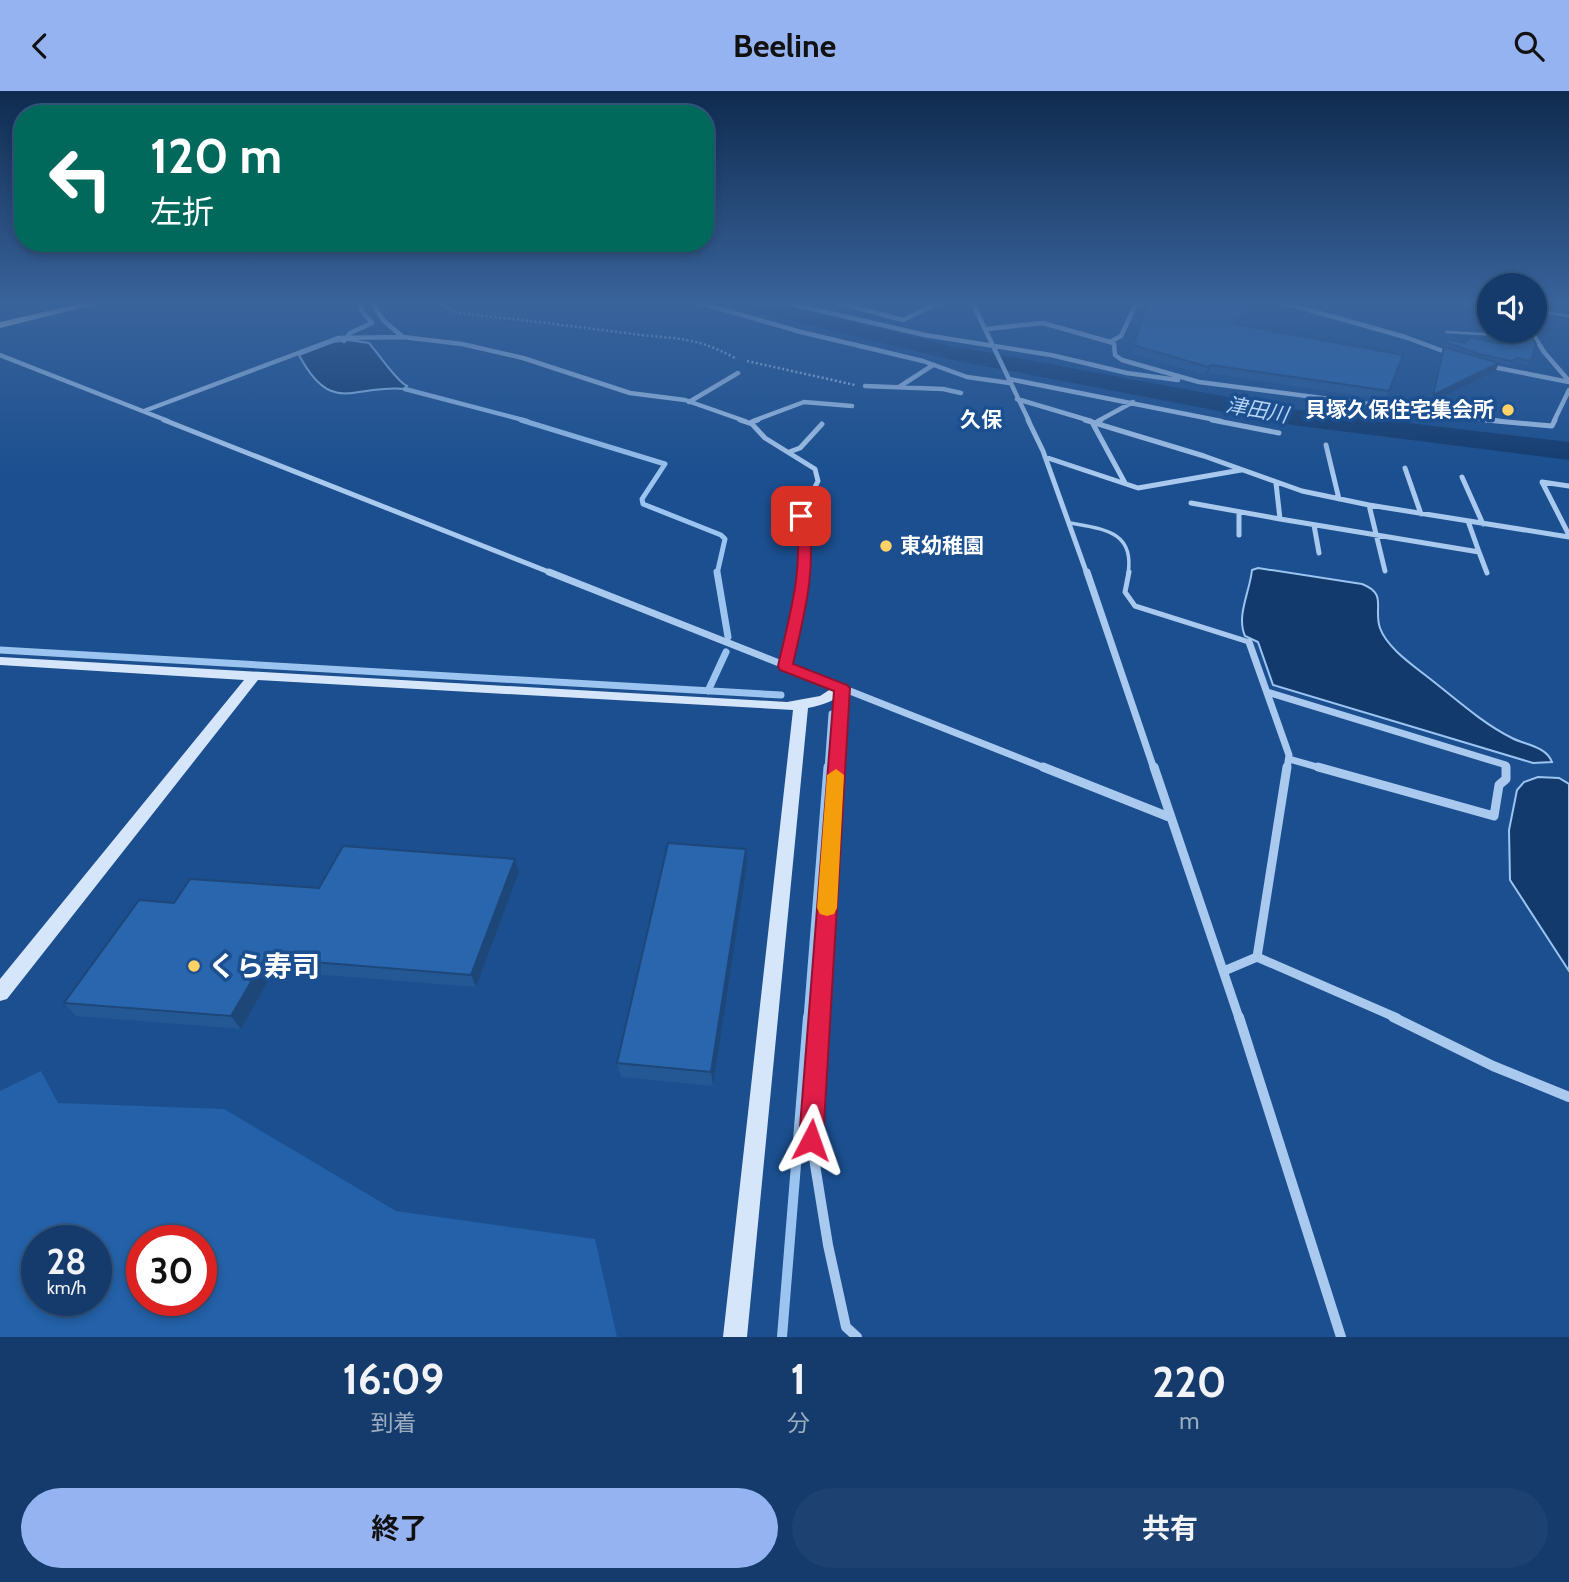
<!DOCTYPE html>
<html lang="ja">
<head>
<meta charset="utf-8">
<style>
  :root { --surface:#143b6b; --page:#1d4271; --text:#f1f3f6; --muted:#9dadc1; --line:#33557e; --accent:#95b2f1 }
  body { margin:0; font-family:Cabin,"Noto Sans JP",sans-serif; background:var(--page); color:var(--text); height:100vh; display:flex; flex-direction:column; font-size:26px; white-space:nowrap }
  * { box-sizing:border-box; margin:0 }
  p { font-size:23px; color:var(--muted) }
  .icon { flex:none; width:38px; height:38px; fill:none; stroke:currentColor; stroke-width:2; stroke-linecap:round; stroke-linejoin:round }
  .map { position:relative; height:1246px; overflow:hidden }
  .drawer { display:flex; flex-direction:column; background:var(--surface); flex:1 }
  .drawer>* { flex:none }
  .hud { position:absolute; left:14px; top:14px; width:700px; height:147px; border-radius:28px; box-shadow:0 4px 10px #0003,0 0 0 2px var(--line); background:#00695c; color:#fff; overflow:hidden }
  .tools { position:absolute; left:1477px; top:182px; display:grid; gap:14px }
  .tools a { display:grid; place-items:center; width:70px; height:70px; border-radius:50%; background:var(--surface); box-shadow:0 4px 10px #0003,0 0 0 2px var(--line); font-size:35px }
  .speed { position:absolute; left:21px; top:1134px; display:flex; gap:14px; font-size:35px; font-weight:700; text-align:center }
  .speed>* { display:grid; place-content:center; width:91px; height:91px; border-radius:50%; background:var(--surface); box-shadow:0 4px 10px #0003,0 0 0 2px var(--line); line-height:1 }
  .speed small { font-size:18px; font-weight:400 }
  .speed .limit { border:10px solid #d22; background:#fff; color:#111 }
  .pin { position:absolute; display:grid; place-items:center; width:60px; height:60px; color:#fff; margin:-30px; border-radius:14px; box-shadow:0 4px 10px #0006 }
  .me { position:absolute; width:77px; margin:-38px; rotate:4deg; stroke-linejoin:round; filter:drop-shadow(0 0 5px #0008) }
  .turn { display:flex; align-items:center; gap:24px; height:147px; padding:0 21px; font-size:32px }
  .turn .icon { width:91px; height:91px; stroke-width:2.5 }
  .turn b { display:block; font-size:49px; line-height:60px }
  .eta { display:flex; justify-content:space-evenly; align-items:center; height:119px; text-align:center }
  .eta b { font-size:42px; font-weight:700; line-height:49px }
  .action { display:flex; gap:14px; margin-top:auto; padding:14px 21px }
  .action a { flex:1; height:80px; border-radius:42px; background:var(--accent); color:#111; font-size:28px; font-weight:700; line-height:80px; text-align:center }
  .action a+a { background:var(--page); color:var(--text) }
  header { display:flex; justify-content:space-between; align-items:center; height:91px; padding:0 21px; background:var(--accent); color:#111; font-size:32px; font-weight:700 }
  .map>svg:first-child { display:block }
  .green { fill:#2461a8; fill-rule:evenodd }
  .water { fill:#123a6d; stroke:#9cc4f0; stroke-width:2 }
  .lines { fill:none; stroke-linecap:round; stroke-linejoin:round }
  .stream-far4 { stroke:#9cc4f0; stroke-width:4.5 }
  .stream-far3 { stroke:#9cc4f0; stroke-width:5 }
  .stream-far2 { stroke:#9cc4f0; stroke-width:7 }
  .stream-far1 { stroke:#9cc4f0; stroke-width:9 }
  .stream { stroke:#9cc4f0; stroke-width:10 }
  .river { fill:#123a6d; fill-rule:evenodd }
  .path { stroke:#a9c9ee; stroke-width:2.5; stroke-dasharray:2 2.5; stroke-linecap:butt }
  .lane-far2 { stroke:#a9c9ee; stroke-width:2.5 }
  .lane-far1 { stroke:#a9c9ee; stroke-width:3.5 }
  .lane { stroke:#a9c9ee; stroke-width:5 }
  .street-far4 { stroke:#a9c9ee; stroke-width:4.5 }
  .street-far3 { stroke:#a9c9ee; stroke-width:5 }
  .street-far2 { stroke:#a9c9ee; stroke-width:7 }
  .street-far1 { stroke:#a9c9ee; stroke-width:9 }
  .street { stroke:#a9c9ee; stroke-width:10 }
  .secondary { fill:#d6e6fa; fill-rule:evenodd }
  .highway { fill:#fff; fill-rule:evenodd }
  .wall { fill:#245895 }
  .shaded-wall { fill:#1d4779 }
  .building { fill:#2a66ad; stroke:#1d4779; stroke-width:2 }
  .route { fill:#e11d48; stroke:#92132f; stroke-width:2 }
  .slow { fill:#f59e0b }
  .poi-dot { fill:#ffd166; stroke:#1b4f8f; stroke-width:2.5 }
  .labels { text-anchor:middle; stroke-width:7; stroke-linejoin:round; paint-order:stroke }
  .far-water-label { font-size:21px; font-style:italic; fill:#b5d3f5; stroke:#1b4f8f }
  .far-poi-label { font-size:21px; font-weight:bold; fill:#fff; stroke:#1b4f8f; text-anchor:end }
  .far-neighbourhood-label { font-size:21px; font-weight:bold; fill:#fff; stroke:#1b4f8f }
  .near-poi-label { font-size:28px; font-weight:bold; fill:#fff; stroke:#1b4f8f; text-anchor:start }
</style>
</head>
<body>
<header><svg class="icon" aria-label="back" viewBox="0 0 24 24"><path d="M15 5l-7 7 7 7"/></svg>Beeline<svg class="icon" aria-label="search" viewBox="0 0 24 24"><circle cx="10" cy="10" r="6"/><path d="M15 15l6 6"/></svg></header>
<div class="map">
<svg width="1569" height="1246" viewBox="0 0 1569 1246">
  <rect width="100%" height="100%" fill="#1b4f8f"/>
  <path class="green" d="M41,980l17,32 166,6 172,102 199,28 22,98h-617v-246zM37,1150h59v59h-59zM142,1150h59v59h-59z"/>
  <path class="water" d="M349,249l20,3c9,10 28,39 38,43l-2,3c-52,-5 -73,28 -106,-34l34,-13z
    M1258,477l104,16c26,10 11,24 18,44 7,20 34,38 49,50 27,21 53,45 83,60 13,7 34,8 40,24l-19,1 -260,-78 -15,-43 -13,-6c-9,-20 5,-45 7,-66z
    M1538,686l21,1 10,6v187l-59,-91 -1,-50 8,-40 7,-8z"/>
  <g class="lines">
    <path class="stream-far4" d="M344,250l6,-8 22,-10 -11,-13 1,-8
      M405,298l122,32"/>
    <path class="stream-far3" d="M521,329l144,44 -23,35 1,5 78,31 4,4 -8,35"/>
    <path class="stream-far2" d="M717,481l11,65
      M0,559l781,45
      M708,600l18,-39
      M828,678l4,-55"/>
    <path class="stream-far1" d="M808,927l20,-251"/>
    <path class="stream" d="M782,1246l26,-320"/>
    <path class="river" d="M733,211h37l178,43 344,64 277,33v18l-277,-35 -344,-66 -212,-52z"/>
    <path class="path" d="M434,211l25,11c56,6 111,13 167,20 46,7 65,1 109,25
      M747,270l108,24"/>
    <path class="lane-far2" d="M1535,220l34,5
      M1446,241l89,5"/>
    <path class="lane-far1" d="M1070,432c33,6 65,8 58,51"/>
    <path class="lane" d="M1129,481l-4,20 10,14 114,36"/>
    <path class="street-far4" d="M371,211l13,19 19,16
      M697,211l104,30 122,29 44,16 43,6
      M783,211l142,33 126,20 76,18 51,7
      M835,211l68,18 37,-18
      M972,211l57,119
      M1281,211l124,35 46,17
      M1486,211h3
      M986,238l57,-6 67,19 4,2 1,11 7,5 77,22 301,39
      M1531,240l13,21 25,29
      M1110,251l11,-6 16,-34
      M0,264l168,66
      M1488,275l81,16
      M1009,288l212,42
      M865,295l78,3 18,4
      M899,296l34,-22
      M1017,308l74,22
      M689,311l49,-29
      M144,320l194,-73 65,-1 59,7 61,14 107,35 55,7 60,21
      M753,330l51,-19 48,4
      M1098,330l35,-19
      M1554,330l15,-31"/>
    <path class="street-far3" d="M164,329l390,154
      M740,329l12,4 13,14 50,31 3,12 -17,34 4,19 -1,40
      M1028,329l15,31 44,123
      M1085,329l119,36 98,35 67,14 200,32
      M1101,329l-8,4 32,59
      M1212,329l67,13
      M1486,329l66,6 3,-6
      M749,332l9,-3
      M1326,354l13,54
      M789,361l11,-4 22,-24
      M1045,366l93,31 103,-18
      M1405,377l16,46
      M1462,386l21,47
      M1569,395l-27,-4 27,53
      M1191,412l89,16 -4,-36
      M1369,414l16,66
      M1239,421v23
      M1280,428l199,33 -11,-31
      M1314,434l5,28
      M1479,461l8,21"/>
    <path class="street-far2" d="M549,481l498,197
      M1087,481l67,197
      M1249,551l40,113 -2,14
      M785,575l18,-77 1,-17
      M1267,601l239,73v4
      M1289,668l35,10
      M836,678l6,-81"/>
    <path class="street-far1" d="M1043,676l126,50
      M1154,676l85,251
      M1318,676l176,49 5,-31 7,-6v-12
      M1257,866l30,-190
      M1224,880l33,-14 140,61
      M819,927l18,-251"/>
    <path class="street" d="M819,926l-8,123 17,105 18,82 11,10
      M1239,926l102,320
      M1393,926l100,49 76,31"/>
    <path class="secondary" d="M0,566l787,45 33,-6 17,-11h10l2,3c-12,12 -25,17 -41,20l-61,629h-24l70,-627 -535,-30 -251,319 -7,2v-22l244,-299 -244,-15z"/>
    <path class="highway" d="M87,211h17l-104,26v-6z"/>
  </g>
  <path class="wall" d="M1251,216l-13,18 151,66 -4,9 -177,-27 -2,2 -75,-21 2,-9z
    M1506,244l25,26 -3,4 -13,-3 -6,3 -17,-4 7,2 -4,9 -66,31 12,-48 3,-8 12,4 -13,-5 2,-4 57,1z
    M747,774l-34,221 -92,-9 -4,-14z
    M519,781l-43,115 -202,-16 -33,58 -165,-13 -12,-13 255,-115z"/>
  <path class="shaded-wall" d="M1253,211l-2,5 -18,25 2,-8z
    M1499,272l-4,9 -66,31 4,-8z
    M1211,274l-3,8 -2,2 2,-8z
    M746,758l1,16 -34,221 -2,-14z
    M515,768l4,13 -43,115 -5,-12z
    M265,867l9,13 -33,58 -10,-13z"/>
  <path class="building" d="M1149,211h104l-18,22 168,31 -14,36 -178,-26 -3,2 -75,-22z
    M1506,244l26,2 4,7 -5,17 -14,-3 -6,3 -32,-7 -34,-12v-3l20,4 5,-6 33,7z
    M1444,256l55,16 -66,32z
    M668,752l78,6 -35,223 -94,-9z
    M343,755l172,13 -44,116 -206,-17 -34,58 -167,-13 75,-103 35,3 16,-24 129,9z"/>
  <linearGradient id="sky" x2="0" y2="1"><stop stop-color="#0f2b4f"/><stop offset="0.55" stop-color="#39639b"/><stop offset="1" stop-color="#39639b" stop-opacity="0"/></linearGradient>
  <rect width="1569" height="385" fill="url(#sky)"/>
  <path class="route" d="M801,421l6,4c11,49 -3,99 -14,148l54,21 3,3 -27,452 -4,9 -8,3 -9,-3 -3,-9 35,-449 -54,-21 -2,-4c11,-49 27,-100 17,-150z"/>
  <path class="slow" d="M836,678l8,6 -7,133 -3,6 -7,2 -7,-2 -3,-6 10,-133z"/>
  <g class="poi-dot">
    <circle cx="1508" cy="319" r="7"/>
    <circle cx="886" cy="455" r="7"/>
    <circle cx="194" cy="875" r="7"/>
  </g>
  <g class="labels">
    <g class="far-water-label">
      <text transform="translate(1257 319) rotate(10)" y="7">津田川</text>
    </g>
    <g class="far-poi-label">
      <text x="1494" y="326">貝塚久保住宅集会所</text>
      <text x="900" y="462" text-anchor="start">東幼稚園</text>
    </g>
    <g class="far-neighbourhood-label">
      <text x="981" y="336">久保</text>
    </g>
    <g class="near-poi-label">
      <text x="208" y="885">くら寿司</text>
    </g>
  </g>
</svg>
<div class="tools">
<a><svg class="icon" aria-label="sound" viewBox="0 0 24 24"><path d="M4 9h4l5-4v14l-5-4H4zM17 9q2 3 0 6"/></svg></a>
</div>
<div class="speed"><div>28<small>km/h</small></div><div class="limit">30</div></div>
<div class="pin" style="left:801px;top:425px;background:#d93025"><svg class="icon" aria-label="arrive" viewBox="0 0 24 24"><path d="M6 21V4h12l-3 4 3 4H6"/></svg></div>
<svg class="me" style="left:811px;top:1049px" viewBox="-20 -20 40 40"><path d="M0-17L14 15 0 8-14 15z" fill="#e11d48" stroke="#fff" stroke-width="4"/></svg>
<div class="hud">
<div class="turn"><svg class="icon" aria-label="left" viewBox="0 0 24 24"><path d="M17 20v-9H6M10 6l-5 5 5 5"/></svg><div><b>120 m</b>左折</div></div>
</div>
</div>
<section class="drawer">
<div class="eta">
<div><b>16:09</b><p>到着</p></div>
<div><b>1</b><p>分</p></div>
<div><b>220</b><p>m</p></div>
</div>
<div class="action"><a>終了</a><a>共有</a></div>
</section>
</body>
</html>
